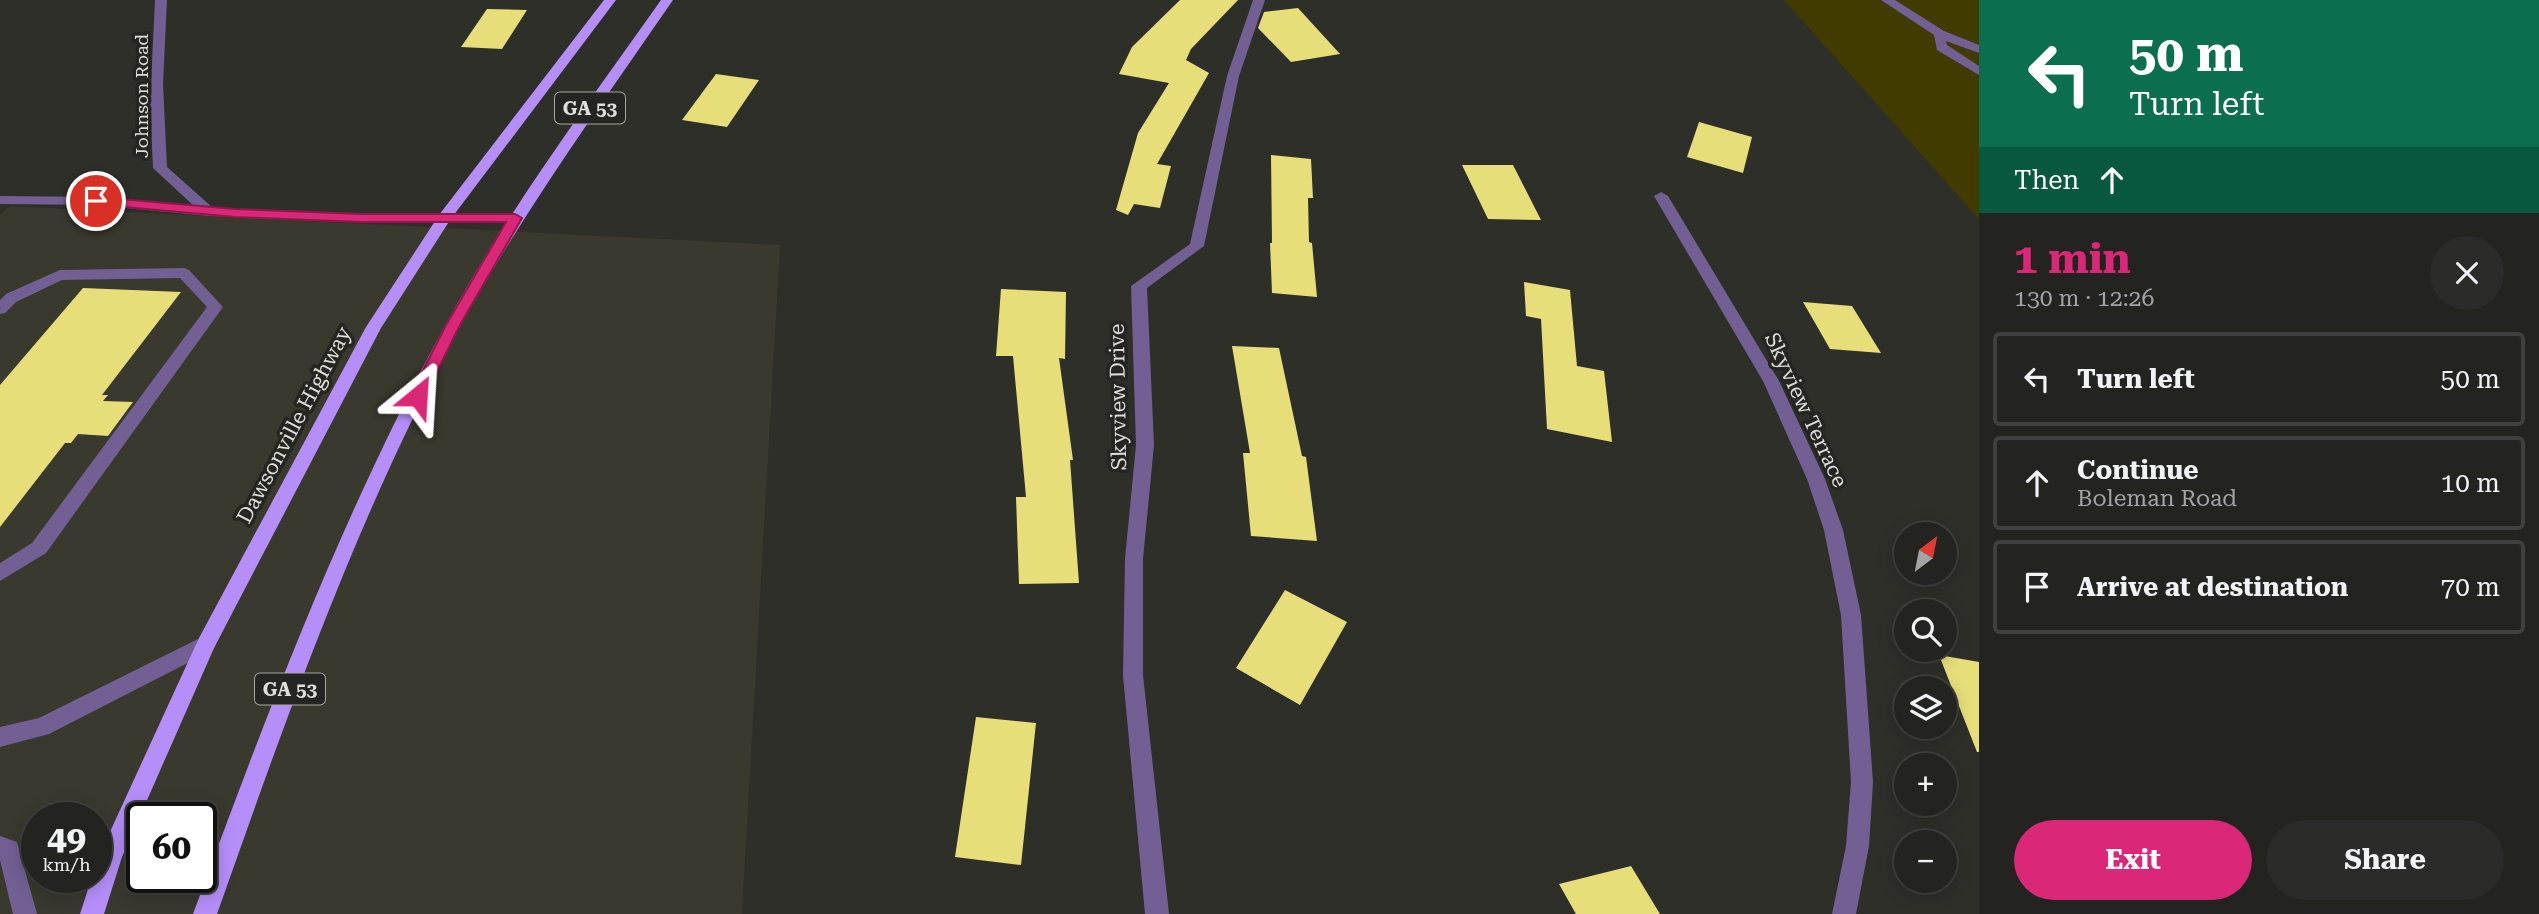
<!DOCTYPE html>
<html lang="en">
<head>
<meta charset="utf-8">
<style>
  :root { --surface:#232320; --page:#2b2b29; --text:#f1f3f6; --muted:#a3a4a5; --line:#40403e; --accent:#db2777 }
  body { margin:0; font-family:"Roboto Serif",serif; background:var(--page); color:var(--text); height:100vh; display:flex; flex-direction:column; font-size:26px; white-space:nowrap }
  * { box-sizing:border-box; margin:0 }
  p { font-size:23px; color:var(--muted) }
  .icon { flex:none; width:38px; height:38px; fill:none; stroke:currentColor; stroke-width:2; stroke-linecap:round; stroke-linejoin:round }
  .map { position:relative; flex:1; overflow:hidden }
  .panel { display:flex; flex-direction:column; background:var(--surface); width:560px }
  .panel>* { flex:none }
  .hud { background:#0b6e4f; color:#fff; overflow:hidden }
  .needle { width:46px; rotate:32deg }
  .buttons { position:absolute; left:1894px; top:522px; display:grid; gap:14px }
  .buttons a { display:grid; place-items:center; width:63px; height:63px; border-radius:50%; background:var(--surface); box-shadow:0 4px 18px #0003,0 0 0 2px var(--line); font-size:35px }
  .speed { position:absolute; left:21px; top:802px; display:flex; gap:14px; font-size:35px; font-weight:700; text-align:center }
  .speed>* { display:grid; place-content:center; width:91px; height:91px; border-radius:50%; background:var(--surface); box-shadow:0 4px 18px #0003,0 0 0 2px var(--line); line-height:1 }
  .speed small { font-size:18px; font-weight:400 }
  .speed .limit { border:4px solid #111; border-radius:10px; background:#fff; color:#111 }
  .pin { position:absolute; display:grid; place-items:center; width:60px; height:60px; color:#fff; margin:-30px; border:4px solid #fff; border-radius:50%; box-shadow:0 2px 7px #0007 }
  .me { position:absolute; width:77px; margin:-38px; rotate:27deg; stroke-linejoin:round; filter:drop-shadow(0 0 5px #0008) }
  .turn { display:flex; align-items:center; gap:24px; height:147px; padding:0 35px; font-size:32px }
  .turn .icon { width:91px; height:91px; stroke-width:2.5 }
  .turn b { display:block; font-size:49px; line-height:60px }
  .then { display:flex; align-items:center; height:66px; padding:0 35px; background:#0003; gap:14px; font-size:26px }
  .round { display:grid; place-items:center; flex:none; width:74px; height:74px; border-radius:37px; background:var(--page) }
  .headline { display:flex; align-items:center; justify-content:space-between; height:119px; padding:0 35px }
  h1 { font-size:42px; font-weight:700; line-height:52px; color:var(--accent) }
  .cta { display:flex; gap:14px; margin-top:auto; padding:14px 35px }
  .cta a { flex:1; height:80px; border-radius:42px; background:var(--accent); color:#fff; font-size:28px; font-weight:700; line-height:80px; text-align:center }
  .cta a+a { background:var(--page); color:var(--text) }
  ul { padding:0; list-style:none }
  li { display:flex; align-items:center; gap:21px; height:94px; margin:0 14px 10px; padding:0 21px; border:4px solid var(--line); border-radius:7px }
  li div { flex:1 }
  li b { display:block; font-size:26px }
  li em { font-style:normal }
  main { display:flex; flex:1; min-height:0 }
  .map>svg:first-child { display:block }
  .built { fill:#39392e; fill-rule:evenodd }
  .green { fill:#413b00 }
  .building { fill:#e8de79 }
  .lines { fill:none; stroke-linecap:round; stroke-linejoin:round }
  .lane { fill:#726094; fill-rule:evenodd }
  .street { fill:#726094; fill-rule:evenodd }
  .primary { fill:#b58efa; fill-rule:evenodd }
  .route { fill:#db2777; stroke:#8e194d; stroke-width:2 }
  .labels { text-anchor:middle; stroke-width:7; stroke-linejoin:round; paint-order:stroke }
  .far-street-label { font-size:18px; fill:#dfdedb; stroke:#252521 }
  .shield { fill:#252521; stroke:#a7a6a3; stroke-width:2 }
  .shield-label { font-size:19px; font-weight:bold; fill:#dfdedb }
  .street-label { font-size:21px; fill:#dfdedb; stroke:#252521 }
</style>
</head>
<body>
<main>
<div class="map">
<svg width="1979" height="914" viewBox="0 0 1979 914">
  <rect width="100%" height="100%" fill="#2f2f2a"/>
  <path class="built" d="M10,206l770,39 -38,669h-742v-699zM37,817h59v60h-59zM142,817h59v60h-59z"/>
  <path class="green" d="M1784,0h195v219z"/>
  <path class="building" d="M1180,0h58l-47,49 -5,11 23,13 -52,91 14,2 -11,42 -26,-4 -6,11 -12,-5 22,-77 31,-50 -50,-9 13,-27z
    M1298,8l42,46 -49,8 -33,-34 6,-16z
    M487,9l40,1 -25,39 -41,-2z
    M716,74l43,6 -32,47 -45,-7z
    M1699,122l53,15 -9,36 -56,-16z
    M1271,155l40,4 2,39h-5l1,44 3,1 5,54 -45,-4 -2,-50h2z
    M1462,165h51l28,55 -53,-1z
    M1524,282l46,8 7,76 27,5 8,71 -65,-13 -6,-110 -15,-3z
    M83,288l98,4 -79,103h6l-5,6 30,1 -25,34 -30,-2 -7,9h-6l-65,84v-142z
    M1001,289l65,3 -1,67 -6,-1 14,102h-3l9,123 -60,1 -3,-87h10l-13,-141h-17z
    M1803,302l49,4 29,47 -51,-4z
    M1232,346l47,2 23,108 4,1 11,84 -66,-5 -8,-83h7z
    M1285,590l62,32 -47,83 -64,-37z
    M1939,655l40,7v90h-2z
    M976,717l60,6 -15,142 -66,-8z
    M1631,866l29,48h-84l-17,-30z"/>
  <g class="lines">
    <path class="lane" d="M184,268l5,2 34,37 -177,246 -46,28v-18l32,-20 175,-236 -27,-29 -118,2 -46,22 -11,11 -5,1v-14l6,-6 54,-24z"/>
    <path class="street" d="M155,0h12l-4,84 4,83 46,41 149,6h153l7,4 -7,4h-153l-153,-6 -113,-11 -96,-1v-8l96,1 98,9 -41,-38 -3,-63z
      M1253,0h12l-26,76 -35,170 -57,42 7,157 -11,114v116l26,239h-24l-22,-239 2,-116 11,-114 -5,-159 59,-42 37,-168z
      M1881,0h14l49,31 35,14v8l-33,-12 1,4 32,21v9l-42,-25 -3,-15z
      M1661,192l7,4 111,185 46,98 18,51 18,85 12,167 -4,64 -13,68h-24l14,-68 5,-64 -10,-167 -17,-85 -17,-51 -44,-98 -109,-185z
      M206,635l7,3 3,6 -3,6 -164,84 -49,13v-20l39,-9z
      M0,836l17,6 20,72h-24l-13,-54z"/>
    <path class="primary" d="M604,0h12l-166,220 -69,108 -167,320 -92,209 -18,57h-24l12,-37h4v-12l7,-18 96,-209 167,-311 73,-112z
      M661,0h12c-73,106 -149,211 -211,323 -103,188 -174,390 -245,591h-24c74,-201 149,-400 252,-588 62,-114 141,-220 216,-326z"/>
  </g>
  <path class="route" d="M96,197l139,12 127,5h153l7,4 -62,107 -37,75 -5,2 -8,-6 36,-71 60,-103h-144l-127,-5 -144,-13 -2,-3z"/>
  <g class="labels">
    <g class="far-street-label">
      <text transform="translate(142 96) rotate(-90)" y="6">Johnson Road</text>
    </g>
    <g class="shield">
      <rect x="555" y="92.5" width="70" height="31" rx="5"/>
      <rect x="255" y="673.5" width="70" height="31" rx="5"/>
    </g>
    <g class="shield-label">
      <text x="590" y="115">GA 53</text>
      <text x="290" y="696">GA 53</text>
    </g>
    <g class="street-label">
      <text transform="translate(1118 397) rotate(-91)" y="7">Skyview Drive</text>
      <text transform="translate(1806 410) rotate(65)" y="7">Skyview Terrace</text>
      <text transform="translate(294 425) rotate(-62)" y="7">Dawsonville Highway</text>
    </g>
  </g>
</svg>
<div class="buttons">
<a><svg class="needle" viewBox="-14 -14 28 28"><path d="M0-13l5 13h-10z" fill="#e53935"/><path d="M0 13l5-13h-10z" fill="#a3a4a5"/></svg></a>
<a><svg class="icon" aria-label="search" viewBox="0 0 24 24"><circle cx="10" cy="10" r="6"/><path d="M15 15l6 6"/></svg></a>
<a><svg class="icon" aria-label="layers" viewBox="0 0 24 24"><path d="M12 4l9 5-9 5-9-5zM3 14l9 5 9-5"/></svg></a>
<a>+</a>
<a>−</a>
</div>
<div class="speed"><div>49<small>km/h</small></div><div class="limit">60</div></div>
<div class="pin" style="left:96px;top:201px;background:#d93025"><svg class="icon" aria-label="arrive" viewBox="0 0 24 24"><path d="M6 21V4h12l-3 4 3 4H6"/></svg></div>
<svg class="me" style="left:418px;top:396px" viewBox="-20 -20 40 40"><path d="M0-17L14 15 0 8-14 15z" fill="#db2777" stroke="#fff" stroke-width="4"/></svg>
</div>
<section class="panel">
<div class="hud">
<div class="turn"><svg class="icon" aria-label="left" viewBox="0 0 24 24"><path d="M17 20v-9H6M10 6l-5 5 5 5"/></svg><div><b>50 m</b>Turn left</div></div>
<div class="then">Then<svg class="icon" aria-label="ahead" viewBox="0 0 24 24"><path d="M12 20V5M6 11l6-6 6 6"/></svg></div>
</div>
<div class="headline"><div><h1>1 min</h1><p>130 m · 12:26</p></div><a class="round"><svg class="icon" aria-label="close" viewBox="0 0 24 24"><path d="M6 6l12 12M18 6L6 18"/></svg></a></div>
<ul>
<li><svg class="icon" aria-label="left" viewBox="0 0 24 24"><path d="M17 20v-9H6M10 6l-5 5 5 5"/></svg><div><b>Turn left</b></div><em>50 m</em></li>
<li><svg class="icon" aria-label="ahead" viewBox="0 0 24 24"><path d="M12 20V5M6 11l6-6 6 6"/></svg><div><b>Continue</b><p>Boleman Road</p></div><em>10 m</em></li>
<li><svg class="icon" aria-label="arrive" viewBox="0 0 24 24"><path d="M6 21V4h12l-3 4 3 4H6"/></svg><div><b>Arrive at destination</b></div><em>70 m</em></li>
</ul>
<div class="cta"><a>Exit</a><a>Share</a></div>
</section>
</main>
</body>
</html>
